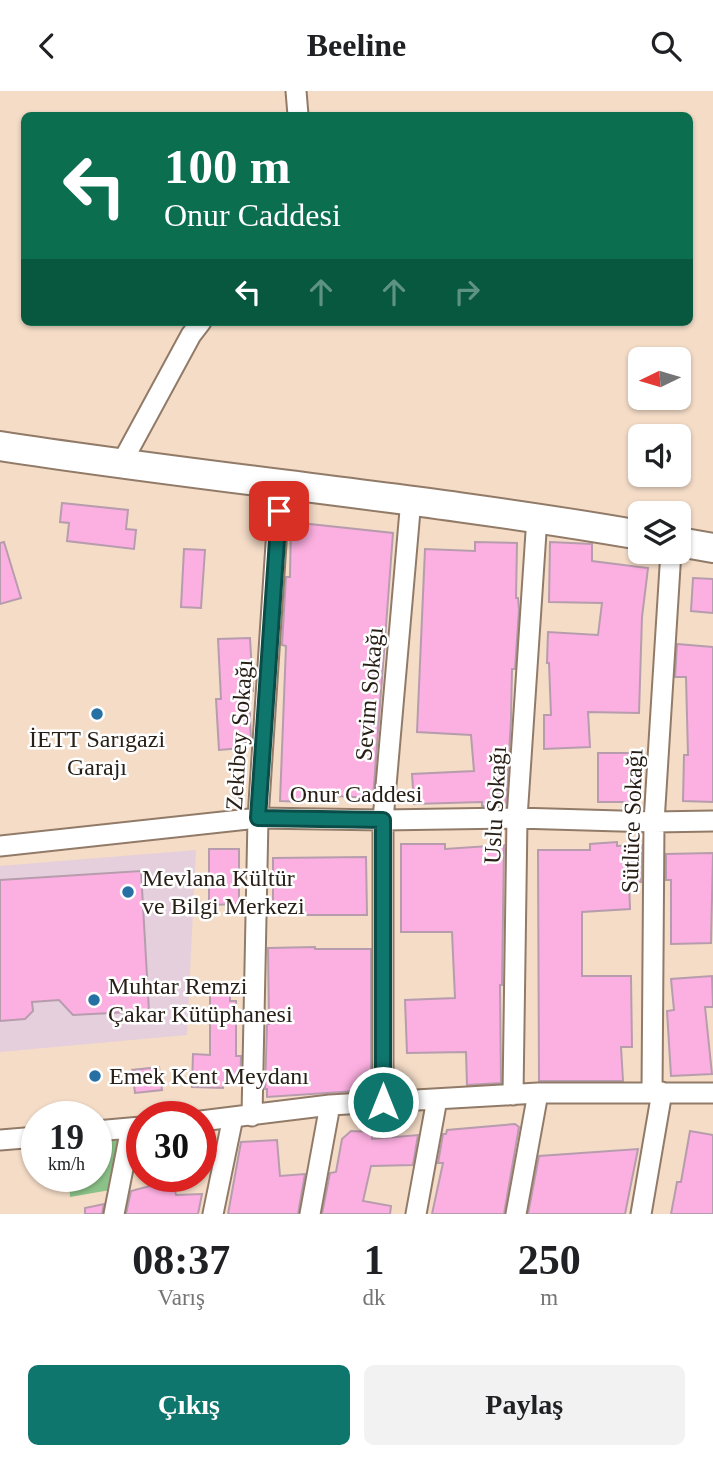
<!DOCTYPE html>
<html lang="tr">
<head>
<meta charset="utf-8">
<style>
  :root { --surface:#fff; --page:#f2f2f2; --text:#202124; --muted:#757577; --accent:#0f766e }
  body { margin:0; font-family:"Times New Roman",serif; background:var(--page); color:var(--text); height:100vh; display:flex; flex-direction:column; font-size:26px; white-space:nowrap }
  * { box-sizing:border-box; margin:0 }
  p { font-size:23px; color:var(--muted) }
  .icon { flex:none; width:38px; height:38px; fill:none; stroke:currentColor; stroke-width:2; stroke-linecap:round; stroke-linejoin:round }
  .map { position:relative; height:1123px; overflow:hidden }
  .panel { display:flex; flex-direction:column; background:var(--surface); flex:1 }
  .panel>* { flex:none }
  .hud { position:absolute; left:21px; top:21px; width:672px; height:214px; border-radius:10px; box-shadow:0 2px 5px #0004; background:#0b6e4f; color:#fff; overflow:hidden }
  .needle { width:46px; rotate:265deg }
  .controls { position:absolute; left:628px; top:256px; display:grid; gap:14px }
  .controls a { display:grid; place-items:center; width:63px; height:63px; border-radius:10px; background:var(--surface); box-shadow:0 2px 5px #0004; font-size:35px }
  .speed { position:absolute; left:21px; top:1010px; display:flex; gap:14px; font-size:35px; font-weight:700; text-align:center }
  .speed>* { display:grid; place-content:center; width:91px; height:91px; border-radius:50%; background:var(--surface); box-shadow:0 2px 5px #0004; line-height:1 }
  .speed small { font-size:18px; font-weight:400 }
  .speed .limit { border:10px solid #d22; background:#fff; color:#111 }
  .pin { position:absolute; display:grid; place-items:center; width:60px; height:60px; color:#fff; margin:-30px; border-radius:14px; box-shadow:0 4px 10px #0006 }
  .me { position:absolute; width:77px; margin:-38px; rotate:0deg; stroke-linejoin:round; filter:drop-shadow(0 0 5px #0008) }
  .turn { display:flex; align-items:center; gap:24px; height:147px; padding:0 28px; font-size:32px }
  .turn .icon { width:91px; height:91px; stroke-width:2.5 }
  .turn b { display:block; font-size:49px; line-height:60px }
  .lanes { display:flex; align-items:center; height:66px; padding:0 28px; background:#0003; justify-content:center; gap:35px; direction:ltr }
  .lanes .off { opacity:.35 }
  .eta { display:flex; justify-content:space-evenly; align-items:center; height:119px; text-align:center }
  .eta b { font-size:42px; font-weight:800; line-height:49px }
  .action { display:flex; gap:14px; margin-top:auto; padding:14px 28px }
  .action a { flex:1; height:80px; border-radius:10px; background:var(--accent); color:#fff; font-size:28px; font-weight:800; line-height:80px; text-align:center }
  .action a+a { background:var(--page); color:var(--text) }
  header { display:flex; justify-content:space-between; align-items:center; height:91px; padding:0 28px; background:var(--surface); font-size:32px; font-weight:800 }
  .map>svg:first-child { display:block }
  .commercial { fill:#e6cfdc }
  .green { fill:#8bc288 }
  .building { fill:#fcb0e1; stroke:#b79cad; stroke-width:2 }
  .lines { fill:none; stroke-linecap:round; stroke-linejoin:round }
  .minor-casing { stroke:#917b68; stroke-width:23 }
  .secondary-casing { stroke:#917b68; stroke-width:32 }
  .minor { stroke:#fff; stroke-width:19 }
  .secondary { stroke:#fff; stroke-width:28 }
  .route-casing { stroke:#0a4d48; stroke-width:18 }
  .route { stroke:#0f766e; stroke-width:12 }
  .poi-dot { fill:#2670a4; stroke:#fff; stroke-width:2.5 }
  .labels { text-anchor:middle; stroke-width:5; stroke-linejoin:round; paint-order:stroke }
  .street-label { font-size:24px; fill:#271e16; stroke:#fff }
  .poi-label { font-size:24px; fill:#271e16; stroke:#fff; text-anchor:start }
</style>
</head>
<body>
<header><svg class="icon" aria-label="back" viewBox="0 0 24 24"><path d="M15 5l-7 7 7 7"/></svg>Beeline<svg class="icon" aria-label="search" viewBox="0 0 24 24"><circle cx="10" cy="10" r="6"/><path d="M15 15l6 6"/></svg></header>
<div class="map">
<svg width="713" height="1123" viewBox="0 0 713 1123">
  <rect width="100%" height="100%" fill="#f4dcc7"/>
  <path class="commercial" d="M196,759l-9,185 -187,17v-186z"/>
  <path class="green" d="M118,1046l-2,52 -46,8 -1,-21h27v-37z"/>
  <path class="building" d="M62,412l66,7 -2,19 10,1 -2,19 -67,-8 2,-18 -9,-1z
    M291,431l102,11 -20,265 -38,-2 -1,7 -54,-2 6,-155 -4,-1 4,-68h4z
    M4,451l17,56 -21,6v-61z
    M475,451l42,1 -1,55h2l1,12 -4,59h-3l-1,50 -5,87h-24v-4l-68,2 -2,-30 62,-3 -3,-36 -54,-3 8,-183 50,2z
    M550,451l42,2v17l56,7 -6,49 -3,96 -51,-1 2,35 -46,2v-34h7l-2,-52h-2l1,-31 50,3 4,-32 -53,-1z
    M184,458l21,1 -4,58 -20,-1z
    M693,487l20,1v34l-22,-2z
    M250,547l3,53h-4l2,51h-9v6l-23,2 -3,-51h5l-3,-60z
    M677,553l36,3v155l-30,-1 1,-46h4l-2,-78h-11z
    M598,662h39v49h-39z
    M617,751v4l25,-1 -1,37h-12l1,27 -48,3v64h49l1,71h-11l2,34h-84l-1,-231h52v-6z
    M401,753h44v5l59,-4 -2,140h-2l1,98 -34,2 -1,-33 -59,1 -2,-53 50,-2 -3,-66h-51z
    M209,758h30v55l-30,1z
    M713,762l-2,90 -40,1v-64h-5v-26z
    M366,766l1,58h-94v-57z
    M141,780l8,140 -76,4 -14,-15 -27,2 1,9 -8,8 -25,2v-141z
    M315,856v2h56v141l-104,7v-8h-2l2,-65h2l-1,-76z
    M712,885l1,31h-8l7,67 -41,2 -4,-65 7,-1 -3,-31z
    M210,894h20v16h6v55h5l-1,29 -16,-3 -1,6 -31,-1 1,-33 17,1z
    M159,976l3,23 -27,3 -3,-23z
    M515,1033l4,3 -15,87h-72l11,-51h-5l5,-29h3l1,-4z
    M351,1040l21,1v7l46,-4 -5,30 -42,1 -8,35 28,5 -1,8h-68l8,-41 6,-1 6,-33z
    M690,1040l23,4v79h-42l6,-32h4z
    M277,1049l3,36 25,-2 -7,40h-70l13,-72z
    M638,1058l-13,65h-97l11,-58z
    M161,1092l13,3 2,9 26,-1 -4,20h-72l5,-23z
    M104,1113l-2,10h-17v-6z"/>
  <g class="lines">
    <defs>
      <path id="minor" d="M296,0l2,24
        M121,373l70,-129 10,-13
        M0,755l258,-28 125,2 134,-2 137,4 59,-1
        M652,1002l2,-271 17,-271
        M513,1004l4,-277 20,-301
        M383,1011v-282l28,-321
        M252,1025l6,-298 22,-335
        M201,1030l129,-16 208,-12h175
        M96,1040l45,-4
        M0,1049l37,-3
        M114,1123l17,-86
        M213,1123l20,-97
        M310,1123l20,-109
        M416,1123l21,-115
        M516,1123l22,-121
        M641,1123l21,-122"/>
      <path id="secondary" d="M0,355c213,33 428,52 640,89
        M679,451l34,6"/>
    </defs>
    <use href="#minor" class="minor-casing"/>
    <use href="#secondary" class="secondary-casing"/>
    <use href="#minor" class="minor"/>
    <use href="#secondary" class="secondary"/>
  </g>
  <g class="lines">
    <defs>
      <path id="route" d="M279,420l-21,307 125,2v282"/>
    </defs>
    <use href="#route" class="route-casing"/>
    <use href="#route" class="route"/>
  </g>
  <g class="poi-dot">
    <circle cx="97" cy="623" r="7"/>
    <circle cx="128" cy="801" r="7"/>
    <circle cx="94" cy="909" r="7"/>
    <circle cx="95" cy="985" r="7"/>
  </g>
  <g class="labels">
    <g class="street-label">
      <text transform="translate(369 603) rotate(-85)" y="8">Sevim Sokağı</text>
      <text transform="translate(239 644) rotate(-86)" y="8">Zekibey Sokağı</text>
      <text x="356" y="711">Onur Caddesi</text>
      <text transform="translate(495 714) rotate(-87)" y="8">Uslu Sokağı</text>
      <text transform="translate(632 730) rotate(-88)" y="8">Sütlüce Sokağı</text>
    </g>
    <g class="poi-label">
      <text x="97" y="656" text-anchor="middle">İETT Sarıgazi<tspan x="97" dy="28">Garajı</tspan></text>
      <text x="142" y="795">Mevlana Kültür<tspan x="142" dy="28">ve Bilgi Merkezi</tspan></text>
      <text x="108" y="903">Muhtar Remzi<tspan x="108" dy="28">Çakar Kütüphanesi</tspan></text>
      <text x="109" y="993">Emek Kent Meydanı</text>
    </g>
  </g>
</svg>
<div class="controls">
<a><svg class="needle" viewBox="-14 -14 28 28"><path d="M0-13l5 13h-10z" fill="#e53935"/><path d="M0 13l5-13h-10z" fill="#757577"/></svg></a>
<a><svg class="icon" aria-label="sound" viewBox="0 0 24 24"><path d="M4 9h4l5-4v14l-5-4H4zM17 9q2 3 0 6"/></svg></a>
<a><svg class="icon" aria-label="layers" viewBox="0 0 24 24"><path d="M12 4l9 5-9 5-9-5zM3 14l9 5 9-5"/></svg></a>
</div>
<div class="speed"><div>19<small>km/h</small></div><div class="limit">30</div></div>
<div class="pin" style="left:279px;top:420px;background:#d93025"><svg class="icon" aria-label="arrive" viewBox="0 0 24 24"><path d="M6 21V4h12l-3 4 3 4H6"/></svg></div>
<svg class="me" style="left:383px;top:1011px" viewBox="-20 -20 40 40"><circle r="17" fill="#0f766e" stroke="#fff" stroke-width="3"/><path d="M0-11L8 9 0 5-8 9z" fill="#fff"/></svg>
<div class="hud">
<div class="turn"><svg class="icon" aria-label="left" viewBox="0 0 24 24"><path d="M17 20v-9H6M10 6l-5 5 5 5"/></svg><div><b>100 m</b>Onur Caddesi</div></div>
<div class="lanes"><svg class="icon" aria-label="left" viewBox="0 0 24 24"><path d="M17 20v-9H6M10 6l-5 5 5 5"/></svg><svg class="icon off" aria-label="ahead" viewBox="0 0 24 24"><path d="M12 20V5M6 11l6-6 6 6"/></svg><svg class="icon off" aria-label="ahead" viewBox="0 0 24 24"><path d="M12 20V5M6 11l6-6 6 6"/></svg><svg class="icon off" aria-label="right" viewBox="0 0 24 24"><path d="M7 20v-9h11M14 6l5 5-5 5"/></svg></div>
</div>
</div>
<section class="panel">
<div class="eta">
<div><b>08:37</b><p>Varış</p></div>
<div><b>1</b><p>dk</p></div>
<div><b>250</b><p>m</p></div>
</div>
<div class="action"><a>Çıkış</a><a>Paylaş</a></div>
</section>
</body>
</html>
